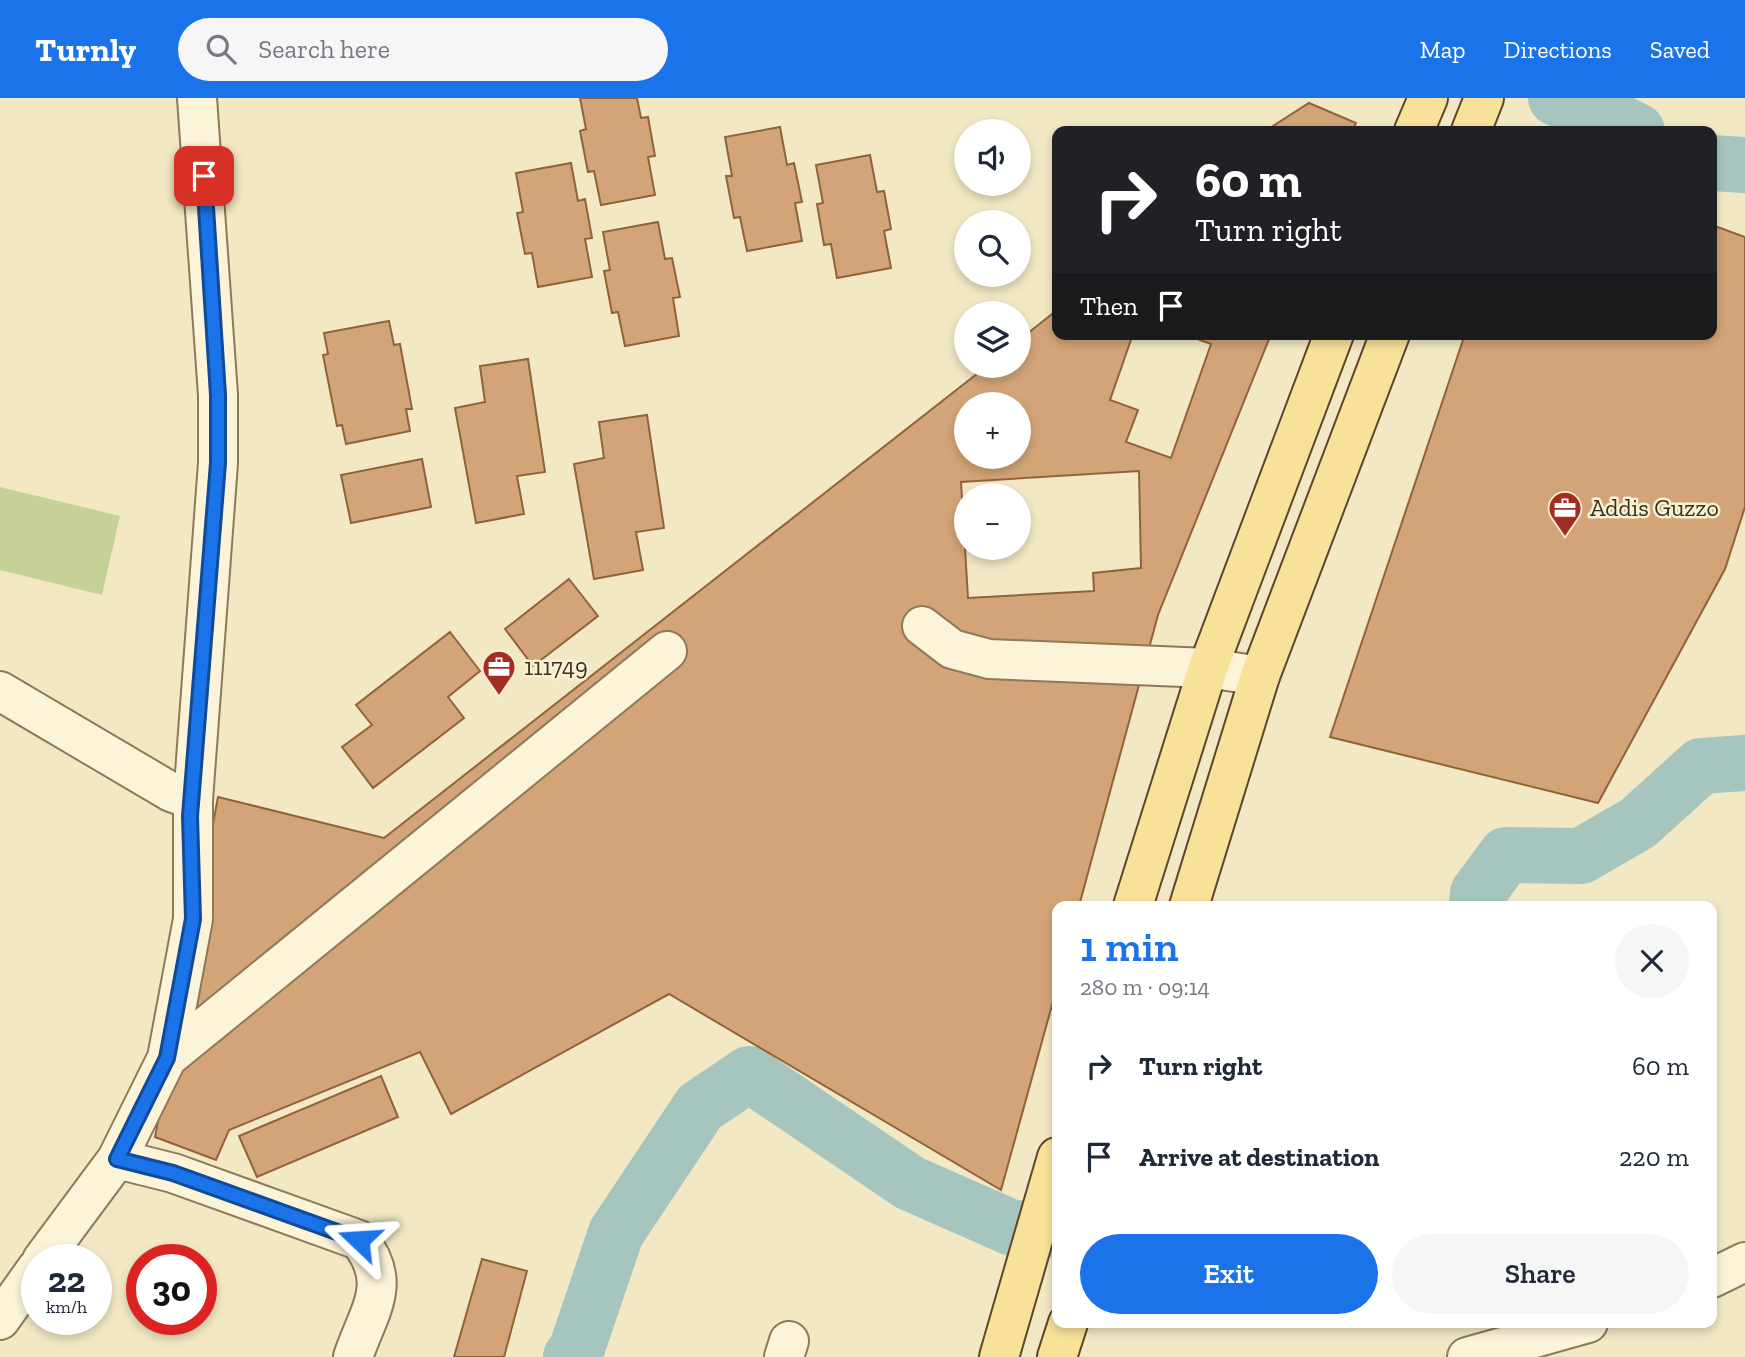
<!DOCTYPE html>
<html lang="en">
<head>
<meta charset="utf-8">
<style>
  :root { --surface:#fff; --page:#f6f6f7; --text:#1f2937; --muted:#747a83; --accent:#1a73e8 }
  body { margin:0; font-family:"Zilla Slab",serif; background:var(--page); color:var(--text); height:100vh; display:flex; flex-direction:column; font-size:26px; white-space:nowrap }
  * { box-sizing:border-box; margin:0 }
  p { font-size:23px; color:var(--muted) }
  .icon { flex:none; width:38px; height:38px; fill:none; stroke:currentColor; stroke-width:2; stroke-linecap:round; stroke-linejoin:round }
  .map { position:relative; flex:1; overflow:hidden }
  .panel { position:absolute; left:1052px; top:803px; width:665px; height:427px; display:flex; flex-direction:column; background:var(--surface); border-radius:14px; box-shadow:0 4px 10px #0003 }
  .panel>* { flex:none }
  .guide { position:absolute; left:1052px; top:28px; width:665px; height:214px; border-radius:14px; box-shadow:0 4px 10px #0003; background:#202124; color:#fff; overflow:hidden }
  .controls { position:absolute; left:954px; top:21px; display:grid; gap:14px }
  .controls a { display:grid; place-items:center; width:77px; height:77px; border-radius:50%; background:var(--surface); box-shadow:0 4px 10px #0003; font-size:35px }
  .speed { position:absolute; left:21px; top:1146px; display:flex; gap:14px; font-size:35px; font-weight:700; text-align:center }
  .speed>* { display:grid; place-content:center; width:91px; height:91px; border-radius:50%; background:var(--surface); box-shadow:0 4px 10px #0003; line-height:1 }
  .speed small { font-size:18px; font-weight:400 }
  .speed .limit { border:10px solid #d22; background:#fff; color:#111 }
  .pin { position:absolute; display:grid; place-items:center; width:60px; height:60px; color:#fff; margin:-30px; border-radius:14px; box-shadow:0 4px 10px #0006 }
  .me { position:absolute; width:77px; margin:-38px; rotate:290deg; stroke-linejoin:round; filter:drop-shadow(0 0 5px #0008) }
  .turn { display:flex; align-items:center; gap:24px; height:147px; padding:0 28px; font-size:32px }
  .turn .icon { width:91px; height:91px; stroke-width:2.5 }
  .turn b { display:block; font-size:49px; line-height:60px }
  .then { display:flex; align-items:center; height:66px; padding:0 28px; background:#0003; gap:14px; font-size:26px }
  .round { display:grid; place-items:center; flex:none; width:74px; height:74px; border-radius:37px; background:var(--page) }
  .head { display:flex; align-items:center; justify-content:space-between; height:119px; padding:0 28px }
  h1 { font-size:42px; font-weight:600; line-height:52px; color:var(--accent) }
  .button { display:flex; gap:14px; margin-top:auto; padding:14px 28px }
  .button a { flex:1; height:80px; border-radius:42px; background:var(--accent); color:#fff; font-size:28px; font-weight:600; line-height:80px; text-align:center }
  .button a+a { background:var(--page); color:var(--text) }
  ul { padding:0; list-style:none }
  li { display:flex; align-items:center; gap:21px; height:91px; padding:0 28px }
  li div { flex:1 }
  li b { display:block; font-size:26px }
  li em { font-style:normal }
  header { display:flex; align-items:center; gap:42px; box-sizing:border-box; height:98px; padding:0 35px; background:var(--accent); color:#fff }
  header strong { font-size:33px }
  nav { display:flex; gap:38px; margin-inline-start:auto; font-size:24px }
  .search { width:490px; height:63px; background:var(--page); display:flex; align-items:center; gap:18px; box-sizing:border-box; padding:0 24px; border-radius:38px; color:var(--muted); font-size:26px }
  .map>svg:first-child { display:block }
  .green { fill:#c6d196 }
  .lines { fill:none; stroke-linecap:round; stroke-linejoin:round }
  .river { stroke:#a6c5be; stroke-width:56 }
  .building { fill:#d3a477; stroke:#90633c; stroke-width:2; fill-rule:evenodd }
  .minor-casing { stroke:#8e7958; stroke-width:42 }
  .major-casing { stroke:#5c462d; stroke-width:42 }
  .minor { stroke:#fcf4d8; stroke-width:38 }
  .major { stroke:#f8e199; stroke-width:38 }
  .route-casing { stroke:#114b97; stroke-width:18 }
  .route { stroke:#1a73e8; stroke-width:12 }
  .labels { text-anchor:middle; stroke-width:5; stroke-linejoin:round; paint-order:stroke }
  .poi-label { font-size:24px; fill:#3d2f1e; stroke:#f8f1d4; text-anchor:start }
</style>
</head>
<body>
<header>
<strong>Turnly</strong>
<div class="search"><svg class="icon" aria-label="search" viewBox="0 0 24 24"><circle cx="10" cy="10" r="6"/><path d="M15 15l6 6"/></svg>Search here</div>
<nav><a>Map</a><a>Directions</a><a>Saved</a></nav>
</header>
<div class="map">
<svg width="1745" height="1259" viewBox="0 0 1745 1259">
  <rect width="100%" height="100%" fill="#f2e8c4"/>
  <path class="green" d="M0,389l120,29 -18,79 -102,-25z"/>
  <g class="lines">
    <path class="river" d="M1556,0l51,18 30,15
      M1712,65l33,2
      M1477,808l1,-13 28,-38 75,1 57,-33 63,-57 44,-3
      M571,1259l5,-6 40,-118 84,-126 49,-33 161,109 102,45 45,1"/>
  </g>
  <path class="building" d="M580,0h57l4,20 7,-1 7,39 -7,1 7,38 -54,10 -7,-34 -6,1 -8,-41 6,-2z
    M1309,5l47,20 -4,8h-87z
    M780,29l7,38 7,-2 8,39 -7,1 7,38 -55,10 -7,-34 -6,1 -8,-42h6l-7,-39z
    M870,57l7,37 7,-1 7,38 -7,2 7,37 -54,10 -6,-34 -7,1 -7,-41 6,-1 -7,-38z
    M571,65l7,38 7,-2 7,39 -7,1 7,38 -54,10 -6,-34 -7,1 -8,-41 6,-1 -7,-39z
    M658,124l7,37 7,-1 8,39 -7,1 6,38 -54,10 -7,-34 -6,1 -8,-42 6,-1 -7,-38z
    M1712,127l33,12v270l-20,62 -127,234 -268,-66 135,-403h247z
    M1057,212v24h214l-113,281 -79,291h-22v81l-56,203 -332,-196 -218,120 -31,-62 -191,78 -13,30 -61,-23 63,-340 166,41 603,-472h31v-25zM966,306h52v53h-52zM966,397h52v53h-52z
    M389,223l5,24 6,-1 12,65h-6l4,22 -64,13 -4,-19 -5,1 -14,-71 5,-1 -4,-21z
    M1133,236h51l27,10 -40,114 -45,-16 12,-32 -28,-10z
    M528,261l17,113 -28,4 7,38 -48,9 -21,-115 30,-6 -5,-36z
    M647,317l17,113 -28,4 7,38 -49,9 -20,-115 30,-6 -5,-36z
    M422,361l9,48 -80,16 -10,-48z
    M1139,373l2,97 -48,5 1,18 -126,7 -7,-116zM966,397h52v53h-52z
    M569,481l29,37 -65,50 -28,-37z
    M450,534l30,39 -32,26 16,21 -91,70 -31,-41 30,-22 -16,-20z
    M381,978l17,41 -141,60 -18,-41z
    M482,1161l45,12 -23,86h-50z"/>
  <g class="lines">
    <defs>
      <path id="minor" d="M922,528l30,23 37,10 219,9 52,8
        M0,593l171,101 22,8v119l-26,139 -50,101 -75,101
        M193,702l25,-337v-68l-21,-297
        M167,960l500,-407
        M117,1061l56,14 186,67c35,43 10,70 -6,117
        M1712,1180l33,-16
        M0,1222l37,-52
        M784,1259l5,-16
        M1467,1259l121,-34"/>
      <path id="major" d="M1414,33l14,-33
        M1471,33l13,-33
        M1133,808l75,-238 126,-334
        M1189,808l71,-230 130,-342
        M999,1259l58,-200
        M1057,1259l11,-34"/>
    </defs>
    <use href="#minor" class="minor-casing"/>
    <use href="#major" class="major-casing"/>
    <use href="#minor" class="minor"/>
    <use href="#major" class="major"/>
  </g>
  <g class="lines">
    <defs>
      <path id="route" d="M204,78l14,219v68l-28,353 3,103 -26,139 -50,101 56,14 186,67"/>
    </defs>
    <use href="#route" class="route-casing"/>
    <use href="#route" class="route"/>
  </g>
  <defs>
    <symbol id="office-pin" viewBox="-11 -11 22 30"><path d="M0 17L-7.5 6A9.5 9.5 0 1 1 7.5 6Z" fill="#a32c23" stroke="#f8f1d4"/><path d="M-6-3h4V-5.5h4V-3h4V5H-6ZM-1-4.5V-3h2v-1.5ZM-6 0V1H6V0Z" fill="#fff"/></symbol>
  </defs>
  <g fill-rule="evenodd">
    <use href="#office-pin" x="1546" y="391" width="38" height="52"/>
    <use href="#office-pin" x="480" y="550" width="38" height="52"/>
  </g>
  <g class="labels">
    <g class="poi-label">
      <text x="1590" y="418">Addis Guzzo</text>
      <text x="524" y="577">111749</text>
    </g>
  </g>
</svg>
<div class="controls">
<a><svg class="icon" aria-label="sound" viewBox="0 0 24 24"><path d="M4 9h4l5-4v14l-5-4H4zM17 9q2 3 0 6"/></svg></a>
<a><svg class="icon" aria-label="search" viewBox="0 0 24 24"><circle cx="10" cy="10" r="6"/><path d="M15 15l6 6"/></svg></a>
<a><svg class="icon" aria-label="layers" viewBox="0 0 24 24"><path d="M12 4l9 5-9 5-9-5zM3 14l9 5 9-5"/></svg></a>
<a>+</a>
<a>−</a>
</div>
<div class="speed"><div>22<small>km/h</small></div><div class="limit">30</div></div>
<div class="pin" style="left:204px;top:78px;background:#d93025"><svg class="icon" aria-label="arrive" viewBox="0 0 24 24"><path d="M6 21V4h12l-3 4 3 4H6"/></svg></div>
<svg class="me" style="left:359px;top:1142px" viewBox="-20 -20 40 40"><path d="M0-17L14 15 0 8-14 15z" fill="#1a73e8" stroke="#fff" stroke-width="4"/></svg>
<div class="guide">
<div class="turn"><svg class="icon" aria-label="right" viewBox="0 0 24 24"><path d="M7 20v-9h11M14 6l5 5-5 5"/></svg><div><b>60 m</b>Turn right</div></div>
<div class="then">Then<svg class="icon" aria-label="arrive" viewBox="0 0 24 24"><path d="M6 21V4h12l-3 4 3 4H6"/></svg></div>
</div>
<section class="panel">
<div class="head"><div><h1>1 min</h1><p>280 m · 09:14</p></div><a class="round"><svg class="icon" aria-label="close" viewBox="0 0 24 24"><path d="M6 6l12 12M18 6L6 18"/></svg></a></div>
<ul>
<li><svg class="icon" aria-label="right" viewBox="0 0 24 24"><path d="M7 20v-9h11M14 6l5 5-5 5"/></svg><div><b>Turn right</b></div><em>60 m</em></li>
<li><svg class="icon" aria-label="arrive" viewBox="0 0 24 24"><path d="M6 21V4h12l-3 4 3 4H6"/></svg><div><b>Arrive at destination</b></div><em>220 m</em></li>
</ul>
<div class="button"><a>Exit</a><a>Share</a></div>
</section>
</div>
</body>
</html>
